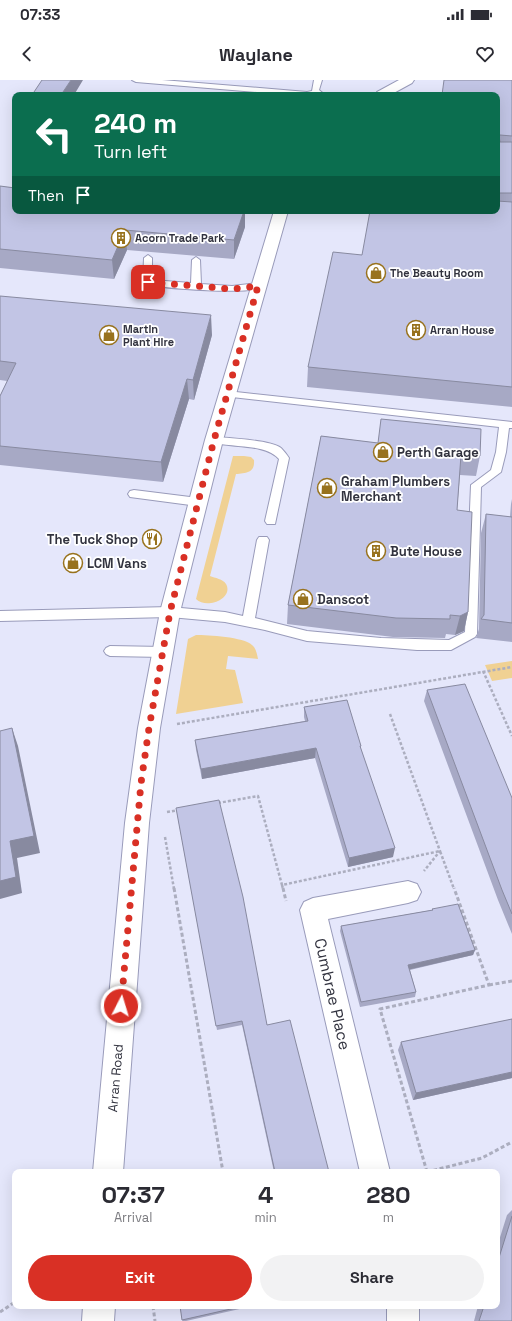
<!DOCTYPE html>
<html lang="en">
<head>
<meta charset="utf-8">
<style>
  :root { --surface:#fff; --page:#f2f2f3; --text:#2b2b33; --muted:#7c7c81; --accent:#d93025 }
  body { margin:0; font-family:"Space Grotesk",sans-serif; background:var(--page); color:var(--text); height:100vh; display:flex; flex-direction:column; font-size:15px; white-space:nowrap }
  * { box-sizing:border-box; margin:0 }
  p { font-size:13px; color:var(--muted) }
  .icon { flex:none; width:22px; height:22px; fill:none; stroke:currentColor; stroke-width:2; stroke-linecap:round; stroke-linejoin:round }
  .map { position:relative; flex:1; overflow:hidden }
  .sheet { position:absolute; left:12px; top:1089px; width:488px; height:140px; display:flex; flex-direction:column; background:var(--surface); border-radius:8px; box-shadow:0 4px 16px #0002 }
  .sheet>* { flex:none }
  .guide { position:absolute; left:12px; top:12px; width:488px; height:122px; border-radius:8px; box-shadow:0 4px 16px #0002; background:#0b6e4f; color:#fff; overflow:hidden }
  .pin { position:absolute; display:grid; place-items:center; width:34px; height:34px; color:#fff; margin:-17px; border-radius:8px; box-shadow:0 2px 6px #0006 }
  .me { position:absolute; width:44px; margin:-22px; rotate:5deg; stroke-linejoin:round; filter:drop-shadow(0 0 3px #0008) }
  .turn { display:flex; align-items:center; gap:14px; height:84px; padding:0 16px; font-size:18px }
  .turn .icon { width:52px; height:52px; stroke-width:2.5 }
  .turn b { display:block; font-size:28px; line-height:34px }
  .then { display:flex; align-items:center; height:38px; padding:0 16px; background:#0003; gap:8px; font-size:15px }
  .eta { display:flex; justify-content:space-evenly; align-items:center; height:68px; text-align:center }
  .eta b { font-size:24px; font-weight:800; line-height:28px }
  .cta { display:flex; gap:8px; margin-top:auto; padding:8px 16px }
  .cta a { flex:1; height:46px; border-radius:24px; background:var(--accent); color:#fff; font-size:16px; font-weight:800; line-height:46px; text-align:center }
  .cta a+a { background:var(--page); color:var(--text) }
  .status { display:flex; justify-content:space-between; align-items:center; height:28px; padding:0 20px; background:var(--surface); direction:ltr }
  .status svg { height:11px; fill:currentColor }
  header { display:flex; justify-content:space-between; align-items:center; height:52px; padding:0 16px; background:var(--surface); font-size:18px; font-weight:800 }
  .map>svg:first-child { display:block }
  .green { fill:#f0d193 }
  .lines { fill:none; stroke-linecap:round; stroke-linejoin:round }
  .lane-casing { stroke:#999bba; stroke-width:2 }
  .street-casing { stroke:#999bba; stroke-width:2 }
  .path-far1 { stroke:#acaebf; stroke-width:2.5; stroke-dasharray:3 2; stroke-linecap:butt }
  .path { stroke:#acaebf; stroke-width:3; stroke-dasharray:4 2.5; stroke-linecap:butt }
  .lane { fill:#fff; fill-rule:evenodd }
  .street { fill:#fff; fill-rule:evenodd }
  .wall { fill:#a7a9c5 }
  .shaded-wall { fill:#888aa0 }
  .building { fill:#c2c5e5; stroke:#888aa0 }
  .route { stroke:#d93025; stroke-width:7; stroke-dasharray:0 12.6 }
  .labels { text-anchor:middle; stroke-width:3.5; stroke-linejoin:round; paint-order:stroke }
  .far-poi-label { font-size:11px; font-weight:bold; fill:#32333f; stroke:#fff; text-anchor:start }
  .poi-label { font-size:13px; font-weight:bold; fill:#32333f; stroke:#fff; text-anchor:start }
  .street-label { font-size:13px; fill:#32333f; stroke:#fff }
  .near-street-label { font-size:16px; fill:#32333f; stroke:#fff }
</style>
</head>
<body>
<div class="status"><b>07:33</b><svg viewBox="0 0 49 12"><path d="M0 12V9h3v3zM5 12V6h3v6zM10 12V3h3v9zM15 12V0h3v12zM26 1h20v11H26zM47 4h2v5h-2z"/></svg></div>
<header><svg class="icon" aria-label="back" viewBox="0 0 24 24"><path d="M15 5l-7 7 7 7"/></svg>Waylane<svg class="icon" aria-label="heart" viewBox="0 0 24 24"><path d="M12 20l-8-8c-3-5 5-10 8-4 3-6 11-1 8 4z"/></svg></header>
<div class="map">
<svg width="512" height="1241" viewBox="0 0 512 1241">
  <rect width="100%" height="100%" fill="#e5e7fb"/>
  <path class="green" d="M233,376h11l7,1 3,3c1,13 -8,13 -18,14l-26,102c5,2 13,3 16,8 8,14 -19,26 -30,15z
    M196,555c12,0 48,2 56,10 4,3 5,9 6,14l-30,-3 -2,13 9,1 8,33 -67,11 12,-75z
    M512,581v17l-20,3 -7,-16z"/>
  <g class="lines">
    <defs>
      <path id="lane" d="M132,0h30l145,12 5,-1 2,-11h8l-3,10 6,5h-32l-157,-13z
        M148,175l4,3v22l39,3 1,-23 4,-3 4,3 1,24 31,2 26,-3 5,3c-10,10 -102,2 -118,-2l-2,-2 1,-24z
        M227,311l285,31v6h-3l-3,24 -5,20 -20,15 -4,147 -2,3 -24,13h-34l-110,-9 -42,-11 -40,-8 -55,-5 -170,4v-10l170,-4 55,5 18,4 14,-76 2,-3h8l2,3 -14,78 52,13 74,7 68,2 16,-8 6,-147 20,-15 5,-18 3,-25 -276,-31 -1,-2z
        M214,357c15,1 57,3 67,11 3,3 6,7 8,10l-14,66h-8l-2,-3 14,-62c-14,-16 -49,-11 -69,-17l-1,-2 1,-2z
        M134,410l64,8 4,1 2,3 -2,3 -4,1 -68,-9 -2,-3 2,-3z
        M110,566l53,1 4,2 2,3 -2,3 -4,2 -53,-1 -4,-2 -2,-3 2,-3z"/>
      <path id="street" d="M399,0h15l-2,3 -22,12h-15l2,-3z
        M274,131h14l-65,229 -43,172 -20,116 -11,95 -26,349h-30l32,-349 13,-95 22,-116 45,-172z
        M408,801l9,3 4,8 -4,8 -9,3 -80,16 62,253h-30l-60,-262 4,-8 9,-4z
        M83,1226h32l-1,15h-32z
        M387,1226h32v15h-32z"/>
    </defs>
    <use href="#lane" class="lane-casing"/>
    <use href="#street" class="street-casing"/>
    <path class="path-far1" d="M483,591l29,65
      M390,634l50,137 -16,20
      M177,644l335,-57
      M218,723l40,-7 24,89 158,-34 14,38
      M167,732l13,-2
      M165,757l9,52
      M282,805l1,4"/>
    <path class="path" d="M174,808l49,284
      M283,808l3,13
      M489,905l23,-4
      M427,1092l-47,-163 109,-24 -35,-97
      M427,1092l55,-14 30,-16
      M153,1226l2,15
      M0,1232l15,-10"/>
    <use href="#lane" class="lane"/>
    <use href="#street" class="street"/>
  </g>
  <path class="wall" d="M512,0v327l-205,-20 1,-20 54,-112 135,-44v-116z
    M0,106l245,41 -11,32 -107,-9 -13,29 -114,-11z
    M0,216l212,39 -18,65 -5,-1 -26,83 -163,-17v-69l7,-15 -7,-1z
    M321,356l159,20 -4,20 -16,-1 -3,35 11,102 -4,19 -9,4 -9,-1 -1,4 -52,-1 -106,-13 1,-19z
    M512,419v143l-36,-4 3,-9 2,-96 5,-19 24,3 1,-13z
    M427,610l85,108v136l-14,-34 -74,-199z
    M304,627l57,39v3l32,108 -45,10 -33,-109 -113,21 -6,-29 -1,-10 110,-19 -1,-4z
    M176,728l91,217 62,147h-55l-32,-147 -25,5z
    M432,829l43,41 -2,5 -63,15 6,22 -1,5 -55,10 -20,-76 1,-5 91,-16z
    M512,939v59l-99,22 -15,-50 3,-8z
    M512,1130v111h-38l4,-15h19v-59l10,-32z
    M180,1226h73l-67,15h-3l-1,-1z"/>
  <path class="shaded-wall" d="M71,0h12l-9,15h-13z
    M244,131h1v16l-11,32v-19z
    M125,150l2,20 -13,29 -2,-19z
    M211,235l1,20 -18,65 -1,-20z
    M187,299l2,20 -26,83 -2,-20z
    M468,532l-4,19 -9,4 5,-19z
    M12,648l6,18 22,107 -23,5 5,35 -22,6v-18l10,-40z
    M316,668l-1,10 -113,21 -1,-10z
    M395,768l-2,9 -45,10 1,-9z
    M475,870l-2,5 -66,15 1,-5z
    M512,992v6l-99,22 3,-7z"/>
  <path class="building" d="M42,0h29l-10,15h-29z
    M444,0h68v56l-12,-1 -1,1 1,6h12v51h-15v-98h-55z
    M0,106l15,2v23h229l-10,29 -109,-10 -13,30 -112,-11z
    M497,121l15,1v185l-204,-20 25,-115 29,3 8,-44h127z
    M0,216l211,19 -18,65 -6,-1 -26,83 -161,-16v-50l16,-33 -16,-2z
    M381,339l100,10 -1,27 -19,-1 -4,55 15,2 -4,100 -8,4 -10,-1v4l-54,-1 -108,-13 33,-169 57,7z
    M486,434l26,3v106l-31,-4 3,-4z
    M465,604l47,114v116l-10,-24 -75,-200z
    M347,620l14,46h-1l35,102 -46,10 -33,-110 -115,21 -6,-29 113,-19 -4,-14z
    M12,648l22,108 -24,5 6,36 -16,4v-150z
    M219,720l24,97 24,128 23,-5 39,152h-54l-33,-151 -26,5 -40,-218z
    M458,824l17,46 -67,15 8,27 -55,10 -20,-76 92,-16 -1,-1z
    M512,939v53l-96,21 -15,-51z
    M512,1136v105h-33l5,-15h13v-42z
    M180,1226h64l-62,14z"/>
  <g class="lines">
    <path class="route" d="M121,926l20,-223 8,-55 21,-116 44,-172 44,-154 -26,3 -84,-7"/>
  </g>
  <defs>
    <symbol id="building-ring" viewBox="-11 -11 22 22"><circle r="9.5" fill="#fff" stroke="#98721d" stroke-width="1.5"/><path d="M-4-6H4V6H1V3H-1V6H-4ZM-2.5-4.3h1.7v1.8h-1.7ZM.8-4.3h1.7v1.8H.8ZM-2.5-1h1.7V.8h-1.7ZM.8-1h1.7V.8H.8Z" fill="#98721d"/></symbol>
    <symbol id="shop-ring" viewBox="-11 -11 22 22"><circle r="9.5" fill="#fff" stroke="#98721d" stroke-width="1.5"/><path d="M-5-2.5h2.3a2.7 3.5 0 0 1 5.4 0H5L5.5 6h-11ZM-1.5-2.5h3a1.5 2.3 0 0 0-3 0Z" fill="#98721d"/></symbol>
    <symbol id="restaurant-ring" viewBox="-11 -11 22 22"><circle r="9.5" fill="#fff" stroke="#98721d" stroke-width="1.5"/><path d="M-5-6h1v4h1v-4h1v4h1v-4h1v5L-1.5 .5V6h-2V.5L-5-1ZM5-6V6H3V1.5H1.5Q1.5-4 5-6Z" fill="#98721d"/></symbol>
  </defs>
  <g fill-rule="evenodd">
    <use href="#building-ring" x="110" y="147" width="22" height="22"/>
    <use href="#shop-ring" x="365" y="182" width="22" height="22"/>
    <use href="#building-ring" x="405" y="239" width="22" height="22"/>
    <use href="#shop-ring" x="98" y="244" width="22" height="22"/>
    <use href="#shop-ring" x="372" y="361" width="22" height="22"/>
    <use href="#shop-ring" x="316" y="397" width="22" height="22"/>
    <use href="#restaurant-ring" x="141" y="448" width="22" height="22"/>
    <use href="#building-ring" x="365" y="460" width="22" height="22"/>
    <use href="#shop-ring" x="62" y="472" width="22" height="22"/>
    <use href="#shop-ring" x="292" y="508" width="22" height="22"/>
  </g>
  <g class="labels">
    <g class="far-poi-label">
      <text x="135" y="162">Acorn Trade Park</text>
      <text x="390" y="197">The Beauty Room</text>
      <text x="123" y="253">Martin<tspan x="123" dy="13">Plant Hire</tspan></text>
      <text x="430" y="254">Arran House</text>
    </g>
    <g class="poi-label">
      <text x="397" y="377">Perth Garage</text>
      <text x="341" y="406">Graham Plumbers<tspan x="341" dy="15">Merchant</tspan></text>
      <text x="138" y="464" text-anchor="end">The Tuck Shop</text>
      <text x="390" y="476">Bute House</text>
      <text x="87" y="488">LCM Vans</text>
      <text x="317" y="524">Danscot</text>
    </g>
    <g class="street-label">
      <text transform="translate(115 998) rotate(-85)" y="5">Arran Road</text>
    </g>
    <g class="near-street-label">
      <text transform="translate(333 914) rotate(77)" y="6">Cumbrae Place</text>
    </g>
  </g>
</svg>
<div class="pin" style="left:148px;top:202px;background:#d93025"><svg class="icon" aria-label="arrive" viewBox="0 0 24 24"><path d="M6 21V4h12l-3 4 3 4H6"/></svg></div>
<svg class="me" style="left:121px;top:926px" viewBox="-20 -20 40 40"><circle r="17" fill="#d93025" stroke="#fff" stroke-width="3"/><path d="M0-11L8 9 0 5-8 9z" fill="#fff"/></svg>
<div class="guide">
<div class="turn"><svg class="icon" aria-label="left" viewBox="0 0 24 24"><path d="M17 20v-9H6M10 6l-5 5 5 5"/></svg><div><b>240 m</b>Turn left</div></div>
<div class="then">Then<svg class="icon" aria-label="arrive" viewBox="0 0 24 24"><path d="M6 21V4h12l-3 4 3 4H6"/></svg></div>
</div>
<section class="sheet">
<div class="eta">
<div><b>07:37</b><p>Arrival</p></div>
<div><b>4</b><p>min</p></div>
<div><b>280</b><p>m</p></div>
</div>
<div class="cta"><a>Exit</a><a>Share</a></div>
</section>
</div>
</body>
</html>
